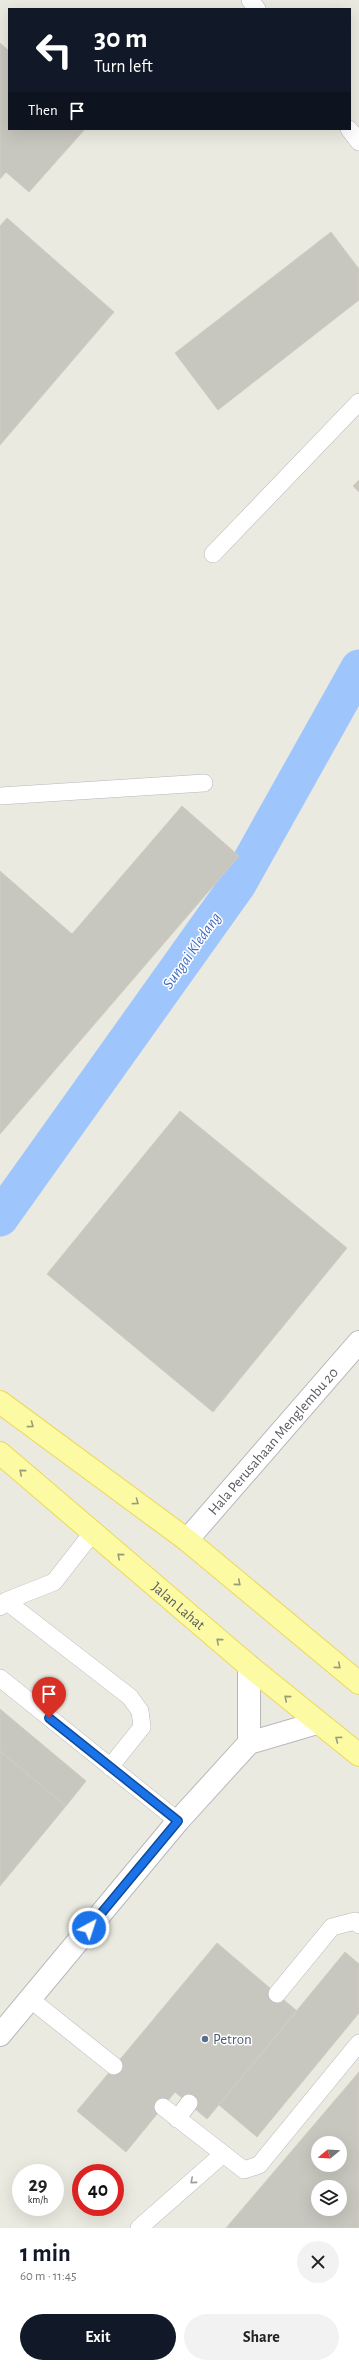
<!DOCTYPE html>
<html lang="en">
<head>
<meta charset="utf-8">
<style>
  :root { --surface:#fff; --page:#f2f2f2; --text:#222; --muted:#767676; --accent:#111827 }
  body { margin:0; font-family:"Alegreya Sans",sans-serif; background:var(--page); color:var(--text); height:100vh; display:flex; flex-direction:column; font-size:15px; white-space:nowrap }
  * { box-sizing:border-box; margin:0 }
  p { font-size:13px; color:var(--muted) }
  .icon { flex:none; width:22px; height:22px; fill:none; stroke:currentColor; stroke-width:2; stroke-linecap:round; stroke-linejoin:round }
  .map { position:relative; height:2228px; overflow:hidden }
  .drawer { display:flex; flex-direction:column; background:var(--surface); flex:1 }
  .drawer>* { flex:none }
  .hud { position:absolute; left:8px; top:8px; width:343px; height:122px; border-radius:0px; box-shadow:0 4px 16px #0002; background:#111827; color:#fff; overflow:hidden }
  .needle { width:26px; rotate:252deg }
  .tools { position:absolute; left:311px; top:2136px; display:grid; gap:8px }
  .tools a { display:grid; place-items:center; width:36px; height:36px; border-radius:50%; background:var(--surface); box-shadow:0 4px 16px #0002; font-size:20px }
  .speed { position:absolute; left:12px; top:2164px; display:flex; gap:8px; font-size:20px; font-weight:700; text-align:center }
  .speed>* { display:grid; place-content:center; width:52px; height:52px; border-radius:50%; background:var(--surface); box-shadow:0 4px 16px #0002; line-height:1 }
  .speed small { font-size:10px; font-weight:400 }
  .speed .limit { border:6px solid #d22; background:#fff; color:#111 }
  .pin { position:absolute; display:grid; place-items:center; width:34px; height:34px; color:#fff; margin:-41px -17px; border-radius:50% 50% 50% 0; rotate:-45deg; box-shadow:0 0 4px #0007 }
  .pin .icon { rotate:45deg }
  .me { position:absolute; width:44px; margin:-22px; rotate:40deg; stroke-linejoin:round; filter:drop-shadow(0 0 3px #0008) }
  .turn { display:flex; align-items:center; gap:14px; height:84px; padding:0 20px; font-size:18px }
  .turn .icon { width:52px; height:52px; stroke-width:2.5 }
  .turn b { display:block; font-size:28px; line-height:34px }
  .then { display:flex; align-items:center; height:38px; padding:0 20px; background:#0003; gap:8px; font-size:15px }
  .round { display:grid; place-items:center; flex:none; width:42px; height:42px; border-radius:21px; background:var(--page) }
  .head { display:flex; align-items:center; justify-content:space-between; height:68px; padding:0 20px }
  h1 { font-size:24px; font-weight:700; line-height:30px; color:var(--accent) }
  .button { display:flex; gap:8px; margin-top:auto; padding:8px 20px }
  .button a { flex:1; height:46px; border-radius:24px; background:var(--accent); color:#fff; font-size:16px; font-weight:700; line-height:46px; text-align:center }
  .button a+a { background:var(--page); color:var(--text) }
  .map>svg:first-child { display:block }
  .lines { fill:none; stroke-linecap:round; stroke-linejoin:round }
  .canal { stroke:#9fc6fc; stroke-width:37 }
  .building { fill:#c8c7bf; stroke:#d0cdbe; fill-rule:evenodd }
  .service-casing { stroke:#b6b7bc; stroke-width:18 }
  .minor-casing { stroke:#b6b7bc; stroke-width:24 }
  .tertiary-casing { stroke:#b6b7bc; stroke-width:24 }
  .primary-casing { stroke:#ecd858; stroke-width:24 }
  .service { stroke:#fff; stroke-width:17 }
  .minor { stroke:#fff; stroke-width:22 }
  .tertiary { stroke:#fff; stroke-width:22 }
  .primary { stroke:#fcfba4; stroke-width:22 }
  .oneway { stroke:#9a9b7b }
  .oneway2 { stroke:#9b9da0 }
  .route-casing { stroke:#114b97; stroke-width:10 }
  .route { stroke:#1a73e8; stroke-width:7 }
  .service-dot { fill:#5c6f8a; stroke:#fff; stroke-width:1.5 }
  .labels { text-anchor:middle; stroke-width:3; stroke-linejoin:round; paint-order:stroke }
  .street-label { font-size:15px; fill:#595b60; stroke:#fff }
  .service-label { font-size:15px; fill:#4e5e75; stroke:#fff; text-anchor:start }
  .water-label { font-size:16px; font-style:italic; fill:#436dbe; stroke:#fff }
</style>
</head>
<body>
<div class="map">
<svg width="359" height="2228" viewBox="0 0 359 2228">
  <rect width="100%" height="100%" fill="#ebeae0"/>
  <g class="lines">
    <path class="canal" d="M0,1218l238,-334 121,-216"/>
  </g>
  <path class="building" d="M0,43l9,8v78h76l-56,63 -23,-20 -6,7z
    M7,218l107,94 -114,133v-219z
    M331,232l28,37v31l-141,110 -43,-57z
    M359,480v12l-6,-6z
    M182,806l57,50 -239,278v-263l72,63z
    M180,1111l167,137 -134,164 -166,-138z
    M0,1709l86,72 -20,25 -66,-55z
    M0,1751l66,55 -66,80z
    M217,1943l80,68 -90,108 -32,-27 -49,60 -49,-41z
    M345,1952l14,12v49l-102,124 -38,-32z
    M359,2072v156h-133zM318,2143h22v22h-22zM318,2187h22v22h-22z"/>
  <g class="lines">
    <defs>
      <path id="service" d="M250,0l7,9
        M349,129l10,13
        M213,554l146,-152
        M0,796l204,-13
        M6,1601l124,96 10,14 2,16 -32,40
        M0,1607l6,-6 48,-19 39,-50
        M0,1678l178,143
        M277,1994l55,-67 23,-6 4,4
        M30,1999l84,67
        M163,2107l81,63 15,-5 100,-122
        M177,2119l12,-16
        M139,2228l83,-73"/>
      <g id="minor">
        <path id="s1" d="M187,1540l172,-198"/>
      </g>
      <path id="tertiary" d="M249,1666v77
        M0,2035l178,-214 71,-78 68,-20"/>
      <g id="primary">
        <path d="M0,1402l187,138 172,143"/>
        <path id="s2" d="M0,1453l249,213 110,89"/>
      </g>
    </defs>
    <use href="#service" class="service-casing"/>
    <use href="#minor" class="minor-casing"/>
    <use href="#tertiary" class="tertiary-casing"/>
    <use href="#primary" class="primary-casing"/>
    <use href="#service" class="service"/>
    <use href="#minor" class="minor"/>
    <use href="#tertiary" class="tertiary"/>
    <use href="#primary" class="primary"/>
  </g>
  <defs><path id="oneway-chevron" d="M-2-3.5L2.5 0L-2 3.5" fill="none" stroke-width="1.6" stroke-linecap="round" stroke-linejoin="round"/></defs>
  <g class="oneway">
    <use href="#oneway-chevron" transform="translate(31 1425) rotate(36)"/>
    <use href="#oneway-chevron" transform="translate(22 1472) rotate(-140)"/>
    <use href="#oneway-chevron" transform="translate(136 1502) rotate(36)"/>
    <use href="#oneway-chevron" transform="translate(120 1556) rotate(-139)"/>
    <use href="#oneway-chevron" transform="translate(238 1583) rotate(40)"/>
    <use href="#oneway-chevron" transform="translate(219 1641) rotate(-139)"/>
    <use href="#oneway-chevron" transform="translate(338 1666) rotate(40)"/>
    <use href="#oneway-chevron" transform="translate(287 1698) rotate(-140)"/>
    <use href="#oneway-chevron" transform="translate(338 1739) rotate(-143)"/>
  </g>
  <use class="oneway2" href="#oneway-chevron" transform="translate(193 2181) rotate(139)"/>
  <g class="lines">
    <defs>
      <path id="route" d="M49,1718l129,103 -89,107"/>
    </defs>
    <use href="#route" class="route-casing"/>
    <use href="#route" class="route"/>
  </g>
  <circle class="service-dot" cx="205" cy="2039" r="4"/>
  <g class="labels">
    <g class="street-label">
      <text dy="5" stroke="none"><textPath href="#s1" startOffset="131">Hala Perusahaan Menglembu 20</textPath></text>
      <text dy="5" stroke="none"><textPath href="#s2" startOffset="235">Jalan Lahat</textPath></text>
    </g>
    <g class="service-label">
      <text x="213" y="2044">Petron</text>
    </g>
    <g class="water-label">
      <text transform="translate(191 950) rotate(-55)" y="6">Sungai Kledang</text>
    </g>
  </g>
</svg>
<div class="tools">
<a><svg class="needle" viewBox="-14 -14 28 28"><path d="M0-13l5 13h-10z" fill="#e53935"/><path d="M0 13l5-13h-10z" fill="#767676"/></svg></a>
<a><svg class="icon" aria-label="layers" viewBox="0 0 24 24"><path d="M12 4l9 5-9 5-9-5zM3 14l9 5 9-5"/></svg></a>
</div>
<div class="speed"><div>29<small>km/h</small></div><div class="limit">40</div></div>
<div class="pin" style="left:49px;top:1718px;background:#d93025"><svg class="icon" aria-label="arrive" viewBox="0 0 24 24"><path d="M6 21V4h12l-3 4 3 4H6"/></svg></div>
<svg class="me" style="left:89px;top:1928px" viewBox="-20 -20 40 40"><circle r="17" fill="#1a73e8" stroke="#fff" stroke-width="3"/><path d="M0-11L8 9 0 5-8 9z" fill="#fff"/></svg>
<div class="hud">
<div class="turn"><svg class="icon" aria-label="left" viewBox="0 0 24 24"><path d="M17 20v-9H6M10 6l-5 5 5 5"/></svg><div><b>30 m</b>Turn left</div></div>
<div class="then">Then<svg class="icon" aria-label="arrive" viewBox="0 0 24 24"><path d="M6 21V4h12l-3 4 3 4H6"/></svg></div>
</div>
</div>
<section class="drawer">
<div class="head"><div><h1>1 min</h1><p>60 m · 11:45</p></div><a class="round"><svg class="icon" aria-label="close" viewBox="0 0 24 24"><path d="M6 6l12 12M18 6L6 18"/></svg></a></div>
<div class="button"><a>Exit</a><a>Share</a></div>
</section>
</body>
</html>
